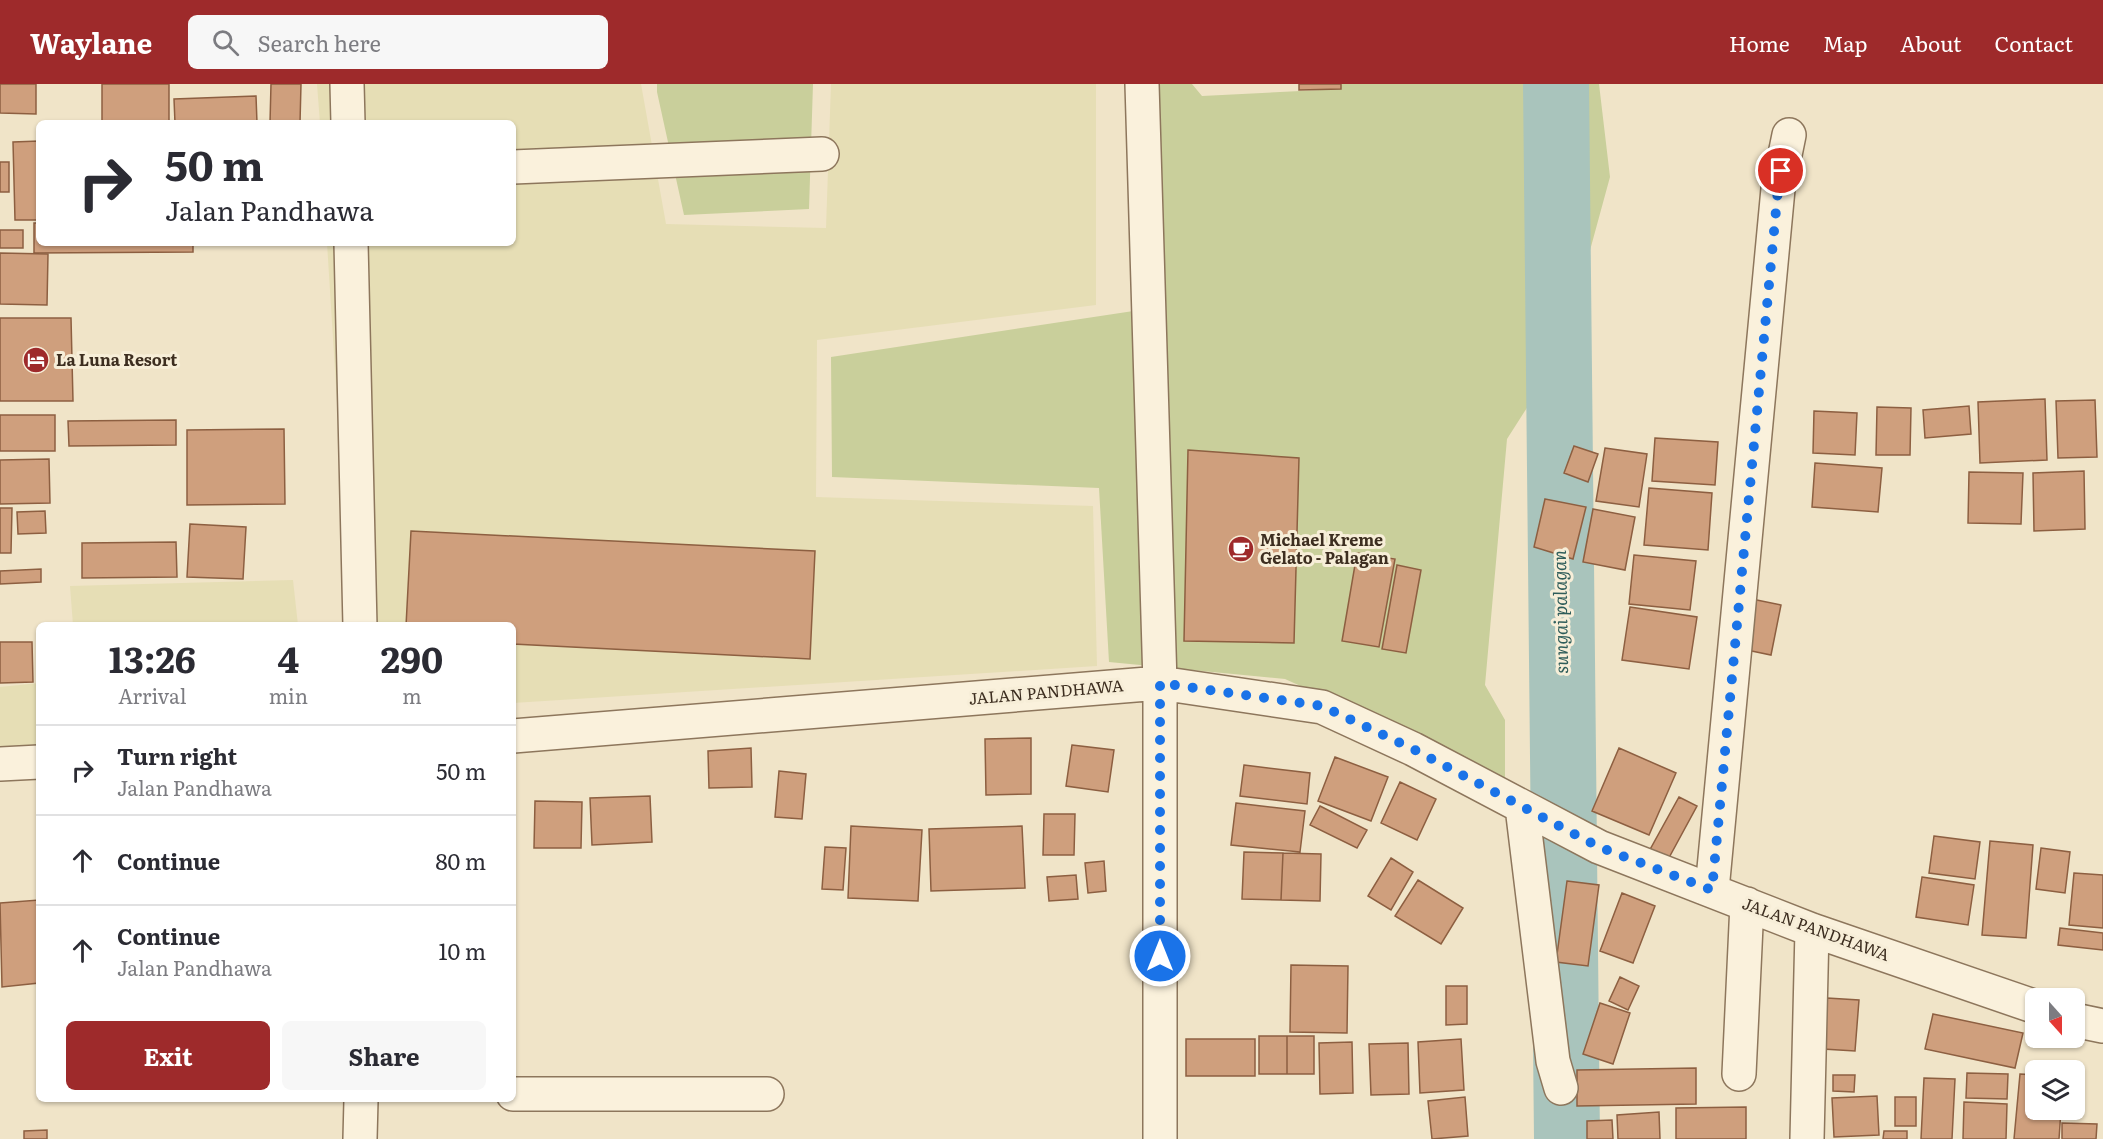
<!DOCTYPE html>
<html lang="en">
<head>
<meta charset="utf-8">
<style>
  :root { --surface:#fff; --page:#f7f7f7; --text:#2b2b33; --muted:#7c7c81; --line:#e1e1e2; --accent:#9e2a2b }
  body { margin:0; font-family:Literata,serif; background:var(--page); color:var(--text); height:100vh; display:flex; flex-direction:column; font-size:22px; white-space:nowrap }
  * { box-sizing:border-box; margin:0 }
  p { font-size:20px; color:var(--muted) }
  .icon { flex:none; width:33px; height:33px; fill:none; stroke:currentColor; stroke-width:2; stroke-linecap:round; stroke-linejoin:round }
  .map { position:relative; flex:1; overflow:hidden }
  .sheet { position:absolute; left:36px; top:538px; width:480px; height:480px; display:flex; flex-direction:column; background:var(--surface); border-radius:9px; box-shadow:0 2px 4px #0004 }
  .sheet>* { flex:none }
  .top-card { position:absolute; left:36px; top:36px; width:480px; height:126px; border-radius:9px; box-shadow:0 2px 4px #0004; background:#fff; color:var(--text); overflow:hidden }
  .needle { width:39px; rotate:159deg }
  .controls { position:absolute; left:2025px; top:904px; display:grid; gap:12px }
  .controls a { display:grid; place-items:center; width:60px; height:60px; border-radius:9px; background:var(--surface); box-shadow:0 2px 4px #0004; font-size:30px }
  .pin { position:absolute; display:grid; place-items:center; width:51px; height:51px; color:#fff; margin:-26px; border:3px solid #fff; border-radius:50%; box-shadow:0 2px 6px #0007 }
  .me { position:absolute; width:66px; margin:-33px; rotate:0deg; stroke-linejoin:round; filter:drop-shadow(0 0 4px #0008) }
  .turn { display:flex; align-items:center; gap:21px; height:126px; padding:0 30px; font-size:27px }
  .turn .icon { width:78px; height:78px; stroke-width:2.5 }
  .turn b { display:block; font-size:42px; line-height:51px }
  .eta { display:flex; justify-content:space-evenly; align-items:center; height:102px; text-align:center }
  .eta b { font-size:36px; font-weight:700; line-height:42px }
  .button { display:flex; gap:12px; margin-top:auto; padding:12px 30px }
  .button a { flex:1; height:69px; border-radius:9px; background:var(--accent); color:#fff; font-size:24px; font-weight:700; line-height:69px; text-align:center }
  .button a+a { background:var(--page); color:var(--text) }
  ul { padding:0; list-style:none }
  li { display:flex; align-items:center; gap:18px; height:90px; padding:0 30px; border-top:2px solid var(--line) }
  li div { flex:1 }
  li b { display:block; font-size:22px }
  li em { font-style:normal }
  header { display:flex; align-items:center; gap:36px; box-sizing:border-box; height:84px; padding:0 30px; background:var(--accent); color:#fff }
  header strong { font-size:28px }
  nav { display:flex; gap:33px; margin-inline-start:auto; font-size:21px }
  .search { width:420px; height:54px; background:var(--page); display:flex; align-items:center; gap:15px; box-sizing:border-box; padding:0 21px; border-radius:9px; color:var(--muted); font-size:22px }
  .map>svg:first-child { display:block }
  .farmland { fill:#e6deb5 }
  .green { fill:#c9cf9b }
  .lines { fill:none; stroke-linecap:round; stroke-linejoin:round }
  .river { stroke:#a9c4bc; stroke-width:66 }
  .building { fill:#cf9f7d; stroke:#8d5f41; stroke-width:1.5 }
  .minor-casing { stroke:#8d765c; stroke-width:36 }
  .minor { stroke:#faf1dc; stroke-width:33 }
  .route { stroke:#1a73e8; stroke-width:10; stroke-dasharray:0 18 }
  .labels { text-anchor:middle; stroke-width:6; stroke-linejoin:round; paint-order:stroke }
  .poi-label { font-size:16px; font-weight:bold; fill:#3d2e20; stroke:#f7eed8; text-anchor:start }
  .street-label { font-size:16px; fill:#3d2e20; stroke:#f7eed8 }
  .water-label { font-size:18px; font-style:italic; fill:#2f5d5a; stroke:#f7eed8 }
</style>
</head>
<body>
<header>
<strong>Waylane</strong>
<div class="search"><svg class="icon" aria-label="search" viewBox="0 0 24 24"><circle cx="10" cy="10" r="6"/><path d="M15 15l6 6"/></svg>Search here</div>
<nav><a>Home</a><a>Map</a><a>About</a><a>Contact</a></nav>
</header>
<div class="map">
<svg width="2103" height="1055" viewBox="0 0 2103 1055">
  <rect width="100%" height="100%" fill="#f0e4c8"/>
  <path class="farmland" d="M317,0h324l25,140 160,4 5,-144h265v221l-279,35 -1,157 277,9 4,160 -584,37v-77l-162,-1 -24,-382h186v-120h-193z
    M293,496l5,45h-225l-3,-39z
    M39,599v78l-39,1v-75z"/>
  <path class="green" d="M657,0h156l-4,125 -125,6 -27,-123z
    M1149,0h43l10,12 139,-7v-5h258l11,93 -48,176 -55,86 -22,246 20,35v58l-220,-99 -176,-17 -10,-174 -267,-11 -1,-120 309,-47z"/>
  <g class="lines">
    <path class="river" d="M1556,0l11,1055"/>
  </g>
  <path class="building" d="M0,0h36v30l-36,-1z
    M102,0h67v39h-67z
    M271,0h30l-1,39h-30z
    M1299,0h42v5l-42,1z
    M256,12l1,27h-82l-1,-24z
    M39,57v79h-24l-2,-78z
    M0,78h9v30h-9z
    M34,139h5v20h154v9l-159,1z
    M0,146h23v18h-23z
    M0,169l48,1 -1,51 -47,-1z
    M0,234h71l2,83h-73z
    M2045,315l2,61 -67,3 -2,-61z
    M2095,316l2,57 -39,1 -2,-57z
    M1969,322l2,28 -46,4 -2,-28z
    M1877,323l34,1 -1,47h-34z
    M1814,327l43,2 -2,42 -42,-2z
    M0,331h55v36h-55z
    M176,336v25l-107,1 -1,-25z
    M284,345l1,75 -98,1v-75z
    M1655,354l63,4 -3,43 -63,-4z
    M1574,362l24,8 -10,28 -24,-9z
    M1605,364l42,6 -8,53 -43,-6z
    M1188,366l111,8 -5,185 -110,-2z
    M49,375l1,44 -50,1v-44z
    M1815,379l67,5 -4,44 -66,-5z
    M2084,387l1,58 -51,2 -1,-58z
    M1969,388l54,1 -2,51 -53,-1z
    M1649,404l63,5 -4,57 -64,-5z
    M1545,415l41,8 -13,52 -39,-12z
    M0,424h12l-1,45h-11z
    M1593,425l42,8 -10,53 -42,-8z
    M45,427l1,22 -28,1 -1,-22z
    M190,440l56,3 -3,52 -56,-2z
    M411,447l404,20 -5,108 -297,-15v-18h-107z
    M176,458l1,35 -95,1v-35z
    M1357,469l38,6 -16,88 -37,-6z
    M1634,471l62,6 -6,49 -61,-6z
    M1397,481l24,5 -15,83 -24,-4z
    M41,485v13l-41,2v-13z
    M1747,514l34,7 -10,50 -34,-7z
    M1630,523l67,10 -8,52 -67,-9z
    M0,558h32l1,40 -33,1z
    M1031,654v56l-45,1 -1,-56z
    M1072,661l42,5 -6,42 -42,-6z
    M751,664l1,39 -43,1 -1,-37z
    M1619,664l57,25 -27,62 -57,-24z
    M1335,673l53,20 -17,44 -53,-20z
    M1244,681l66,8 -3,31 -67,-8z
    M779,687l27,3 -4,45 -27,-2z
    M1400,698l36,17 -19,41 -36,-17z
    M650,712l2,46 -60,3 -2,-47z
    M1679,713l18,9 -32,59 -18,-10z
    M535,717l47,1 -1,46h-47z
    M1236,719l69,8 -5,41 -69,-7z
    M1320,722l47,24 -10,18 -47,-23z
    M1044,730h31l-1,41h-31z
    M851,742l71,4 -4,71 -70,-3z
    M1022,742l3,62 -94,3 -2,-62z
    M1934,752l46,6 -5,37 -46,-6z
    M1990,757l43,4 -7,93 -44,-3z
    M825,763l21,1 -3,42 -21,-1z
    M2041,764l29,4 -5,41 -29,-4z
    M1244,768l39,1 -2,47 -39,-1z
    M1283,769l38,1 -1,47 -39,-1z
    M1391,774l22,14 -22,38 -23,-14z
    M1104,777l2,30 -18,2 -3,-30z
    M2074,789l29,2v53l-34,-3z
    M1076,791l2,24 -29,2 -2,-24z
    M1922,793l52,8 -6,40 -52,-8z
    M1418,796l45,28 -22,36 -46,-28z
    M1567,797l32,4 -11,81 -32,-4z
    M1622,809l33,13 -22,57 -33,-12z
    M39,816v83l-37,4 -2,-84z
    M2060,844l43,5v17l-45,-5z
    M1291,881l57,1 -1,67 -57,-1z
    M1620,893l19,9 -11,24 -19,-9z
    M1446,902h21v38l-21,1z
    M1827,914l32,2 -4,51 -32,-2z
    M1600,919l30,10 -17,51 -30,-10z
    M1933,930l90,19 -8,35 -90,-19z
    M1259,952h28v38h-28z
    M1287,952h27v38h-27z
    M1186,955h69v37h-69z
    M1461,955l3,51 -44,3 -2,-51z
    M1352,958l1,51 -33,1 -1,-51z
    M1408,959l1,51 -38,1 -2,-51z
    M1696,984v36l-119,2v-36z
    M1967,989l41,1 -1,25 -41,-1z
    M2020,990l16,1v35h25l-2,29h-45z
    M1833,991h22l-1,17 -21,-1z
    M1924,994l31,1 -3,60h-31z
    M1877,1012l2,39 -45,2 -2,-39z
    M1465,1013l3,39 -36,3 -4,-38z
    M1895,1013h21v29h-21z
    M1964,1018l43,2 -1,35h-43z
    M1746,1023v32h-70v-31z
    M1659,1028l1,27h-42l-1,-24z
    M1612,1036l1,19h-26v-18z
    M2062,1039l35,1 -1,15h-34z
    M47,1046v9h-23v-8z
    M1884,1047h23v8h-24z"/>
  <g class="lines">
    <defs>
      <path id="minor" d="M347,0l1,39
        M1142,0l18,599v456
        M513,83l309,-13
        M351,159l9,383
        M513,652l647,-53 162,24 91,42 186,98 213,83 224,77
        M0,680l39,-2
        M1522,723l31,254 8,27
        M1712,806l66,-701 11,-54
        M2074,936l29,6
        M1739,990l8,-170
        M513,1010h254
        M360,1055l1,-39
        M1807,1055l5,-209"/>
    </defs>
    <use href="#minor" class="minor-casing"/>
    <use href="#minor" class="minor"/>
  </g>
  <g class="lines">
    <path class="route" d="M1160,872v-273l162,23 91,43 186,98 113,43 66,-701 3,-18"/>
  </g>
  <defs>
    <symbol id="hotel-disc" viewBox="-11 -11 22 22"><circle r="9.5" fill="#9e2a2b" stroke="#f7eed8"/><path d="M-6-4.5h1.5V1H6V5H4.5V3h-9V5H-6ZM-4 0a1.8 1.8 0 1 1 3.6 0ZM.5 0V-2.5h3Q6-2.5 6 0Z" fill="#fff"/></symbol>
    <symbol id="cafe-disc" viewBox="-11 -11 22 22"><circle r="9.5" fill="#9e2a2b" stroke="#f7eed8"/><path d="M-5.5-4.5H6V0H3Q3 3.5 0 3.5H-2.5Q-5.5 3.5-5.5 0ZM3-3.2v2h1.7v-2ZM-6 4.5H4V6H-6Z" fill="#fff"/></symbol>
  </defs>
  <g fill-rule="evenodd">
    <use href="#hotel-disc" x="21" y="261" width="30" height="30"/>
    <use href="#cafe-disc" x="1226" y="450" width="30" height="30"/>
  </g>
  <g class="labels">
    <g class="poi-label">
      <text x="56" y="282">La Luna Resort</text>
      <text x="1260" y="462">Michael Kreme<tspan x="1260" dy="18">Gelato - Palagan</tspan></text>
    </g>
    <g class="street-label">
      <text transform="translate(1046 608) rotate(-5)" y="6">JALAN PANDHAWA</text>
      <text transform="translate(1816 845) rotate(20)" y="6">JALAN PANDHAWA</text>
    </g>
    <g class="water-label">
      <text transform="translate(1561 528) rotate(-91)" y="6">sungai palagan</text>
    </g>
  </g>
</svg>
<div class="controls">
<a><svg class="needle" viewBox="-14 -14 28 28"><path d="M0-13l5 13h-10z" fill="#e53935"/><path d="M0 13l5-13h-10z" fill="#7c7c81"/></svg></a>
<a><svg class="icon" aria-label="layers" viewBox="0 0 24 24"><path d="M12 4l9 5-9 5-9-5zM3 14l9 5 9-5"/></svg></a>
</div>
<div class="pin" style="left:1781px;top:87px;background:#d93025"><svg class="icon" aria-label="arrive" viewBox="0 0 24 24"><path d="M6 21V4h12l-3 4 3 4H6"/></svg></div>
<svg class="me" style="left:1160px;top:872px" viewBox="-20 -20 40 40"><circle r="17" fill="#1a73e8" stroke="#fff" stroke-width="3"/><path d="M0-11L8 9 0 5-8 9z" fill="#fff"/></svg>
<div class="top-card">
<div class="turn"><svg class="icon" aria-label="right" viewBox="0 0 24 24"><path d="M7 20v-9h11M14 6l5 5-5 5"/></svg><div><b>50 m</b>Jalan Pandhawa</div></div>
</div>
<section class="sheet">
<div class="eta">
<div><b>13:26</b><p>Arrival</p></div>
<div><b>4</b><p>min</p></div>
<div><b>290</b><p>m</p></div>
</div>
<ul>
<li><svg class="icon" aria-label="right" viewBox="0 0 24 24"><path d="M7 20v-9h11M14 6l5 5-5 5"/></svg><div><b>Turn right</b><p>Jalan Pandhawa</p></div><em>50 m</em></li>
<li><svg class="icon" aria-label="ahead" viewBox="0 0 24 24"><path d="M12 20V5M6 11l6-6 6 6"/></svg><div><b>Continue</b></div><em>80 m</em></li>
<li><svg class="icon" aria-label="ahead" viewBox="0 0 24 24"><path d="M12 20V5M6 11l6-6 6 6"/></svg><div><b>Continue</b><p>Jalan Pandhawa</p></div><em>10 m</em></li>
</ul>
<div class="button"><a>Exit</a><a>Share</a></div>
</section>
</div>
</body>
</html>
